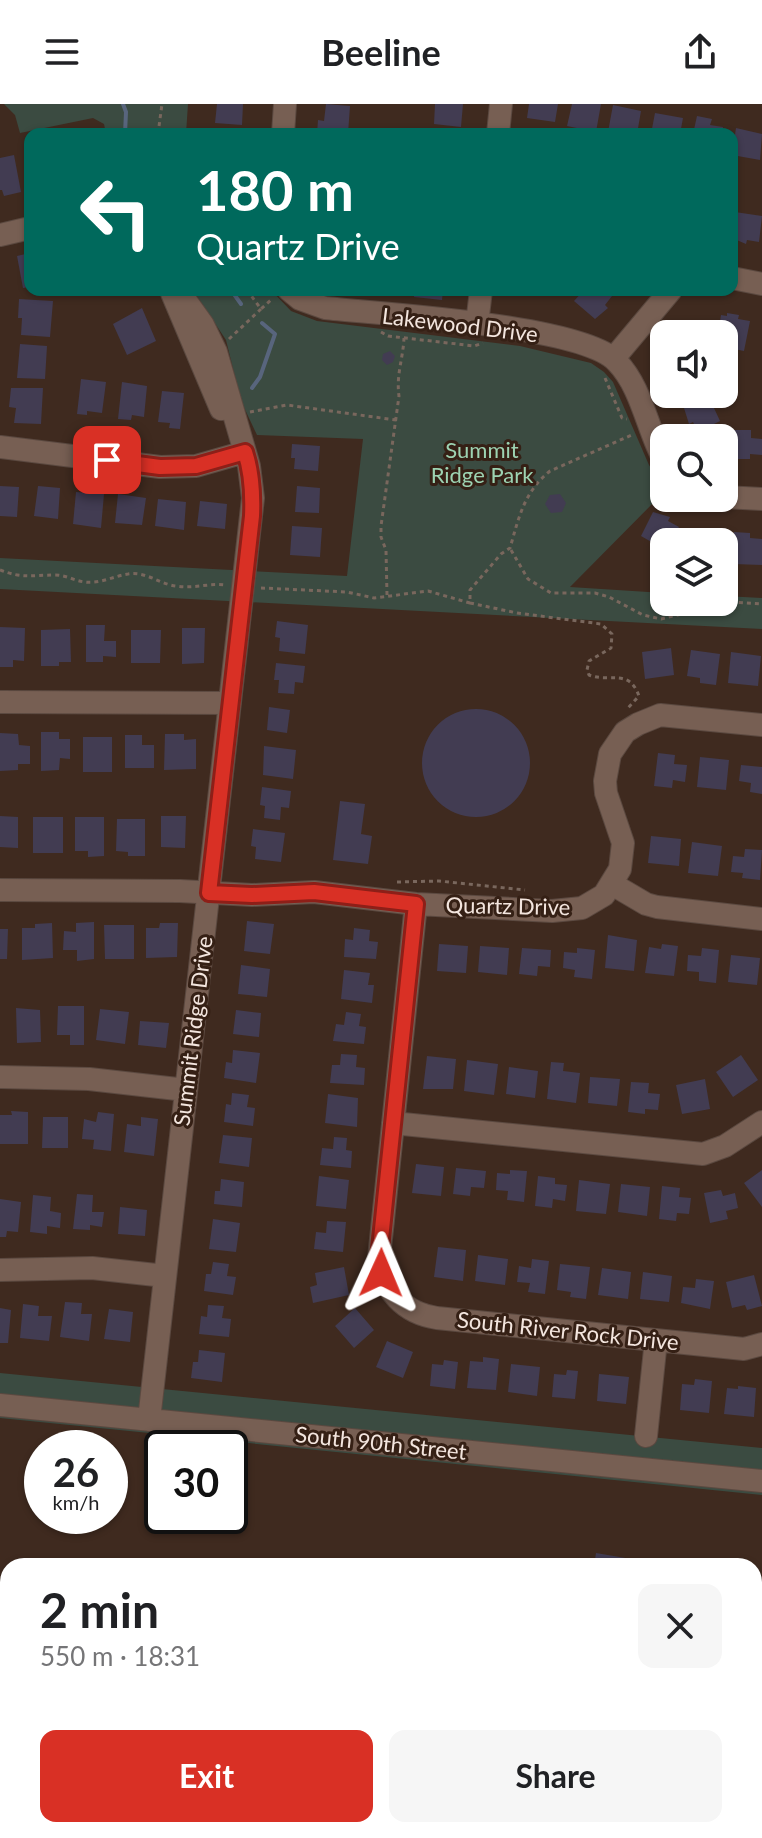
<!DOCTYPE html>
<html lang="en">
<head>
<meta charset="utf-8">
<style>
  :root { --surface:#fff; --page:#f6f6f6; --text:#202124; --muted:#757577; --accent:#d93025 }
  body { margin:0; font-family:Lato,sans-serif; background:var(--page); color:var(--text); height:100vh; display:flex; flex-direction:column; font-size:30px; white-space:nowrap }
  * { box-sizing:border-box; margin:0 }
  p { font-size:26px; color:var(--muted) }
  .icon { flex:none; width:44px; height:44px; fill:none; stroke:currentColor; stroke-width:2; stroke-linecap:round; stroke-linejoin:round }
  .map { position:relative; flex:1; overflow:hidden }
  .panel { position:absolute; left:0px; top:1454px; width:762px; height:280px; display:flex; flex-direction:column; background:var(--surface); border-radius:24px 24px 0 0; box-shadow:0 2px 6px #0004 }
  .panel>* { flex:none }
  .guide { position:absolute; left:24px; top:24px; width:714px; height:168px; border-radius:16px; box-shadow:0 2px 6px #0004; background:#00695c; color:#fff; overflow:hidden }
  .fabs { position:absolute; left:650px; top:216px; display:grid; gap:16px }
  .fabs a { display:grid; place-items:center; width:88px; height:88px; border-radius:16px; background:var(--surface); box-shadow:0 2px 6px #0004; font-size:40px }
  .speed { position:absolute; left:24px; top:1326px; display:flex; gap:16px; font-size:40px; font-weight:700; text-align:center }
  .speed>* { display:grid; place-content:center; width:104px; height:104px; border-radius:50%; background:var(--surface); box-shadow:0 2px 6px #0004; line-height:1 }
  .speed small { font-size:20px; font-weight:400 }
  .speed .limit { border:4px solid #111; border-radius:12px; background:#fff; color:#111 }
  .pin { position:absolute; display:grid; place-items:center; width:68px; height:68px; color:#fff; margin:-34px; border-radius:16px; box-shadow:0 4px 12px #0006 }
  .me { position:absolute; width:88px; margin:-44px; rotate:1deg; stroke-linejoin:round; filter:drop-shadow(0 0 6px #0008) }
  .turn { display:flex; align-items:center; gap:28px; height:168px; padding:0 40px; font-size:36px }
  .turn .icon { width:104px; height:104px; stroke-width:2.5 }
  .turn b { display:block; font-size:56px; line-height:68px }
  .round { display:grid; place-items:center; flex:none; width:84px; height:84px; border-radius:16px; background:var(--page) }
  .overview { display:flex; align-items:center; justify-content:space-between; height:136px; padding:0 40px }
  h1 { font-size:48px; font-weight:700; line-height:60px }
  .primary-button { display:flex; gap:16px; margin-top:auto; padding:16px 40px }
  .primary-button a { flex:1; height:92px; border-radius:16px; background:var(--accent); color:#fff; font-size:32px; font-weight:700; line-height:92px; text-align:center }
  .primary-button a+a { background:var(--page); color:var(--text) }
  header { display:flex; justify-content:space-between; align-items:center; height:104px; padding:0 40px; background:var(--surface); font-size:36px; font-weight:700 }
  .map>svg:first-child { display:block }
  .green { fill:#3b4b41 }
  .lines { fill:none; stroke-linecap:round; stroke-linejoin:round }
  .stream { stroke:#58657d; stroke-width:4 }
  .building { fill:#423c52 }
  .minor-casing { stroke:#5b4940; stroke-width:24 }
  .path { stroke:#79675d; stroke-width:3; stroke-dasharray:4 4; stroke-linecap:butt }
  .minor { stroke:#775f53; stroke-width:22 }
  .route-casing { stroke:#8d1f18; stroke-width:20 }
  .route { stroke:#d93025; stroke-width:14 }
  .labels { text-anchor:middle; stroke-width:6; stroke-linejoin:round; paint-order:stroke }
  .street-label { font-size:22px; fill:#f3e5de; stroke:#352015 }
  .park-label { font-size:22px; fill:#9dd3b2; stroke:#352015 }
</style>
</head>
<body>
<header><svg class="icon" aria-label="menu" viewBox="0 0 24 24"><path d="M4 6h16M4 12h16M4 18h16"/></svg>Beeline<svg class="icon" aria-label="share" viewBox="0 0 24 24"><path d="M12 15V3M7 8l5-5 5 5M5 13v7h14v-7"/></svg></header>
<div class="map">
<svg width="762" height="1734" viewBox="0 0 762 1734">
  <rect width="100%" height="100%" fill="#3f2a1f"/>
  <path class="green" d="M4,0h184l-2,30h-80l-2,-10 -11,-6 -73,15 -5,-18z
    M193,186h78l20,21 26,10 203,25 71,17 13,9 9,10 36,83 15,22v5l-94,95 94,6v9h60v-6l38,2v31l-762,-40v-31l347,18 16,-137 -106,-4 -16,-34 -15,-61z
    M0,1269l762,75v47l-762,-77z"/>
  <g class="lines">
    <path class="stream" d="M123,0l3,8 -1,22
      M231,186l10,14
      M252,284l8,-11 15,-43 -13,-11"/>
  </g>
  <path class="building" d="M217,0h26l-1,21 -27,-2z
    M326,0l24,2 -2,28h-31l1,-14 6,1z
    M435,0h28l-2,23 -27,-3z
    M529,0h29l-3,18 -28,-4z
    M572,0h29l-5,28 -29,-6z
    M613,1l28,6 -4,23 -29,-2z
    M655,9l28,5 -3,16h-29z
    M697,12l15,3 -2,6 13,2 -1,7h-29z
    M736,24l26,6 -2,26 -28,-5z
    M216,25l31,3v2h-31z
    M14,51l7,37 -17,4 -2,-6h-2v-32z
    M735,108l27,4 -3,26 -12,-2 -1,4 -14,-6z
    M30,149v34l-7,1 -6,-32z
    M415,186h28l-1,10 -28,-3z
    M584,186h21l7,6 -7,9 3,3 -13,11 -21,-18z
    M19,195l34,2 -3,36 -29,-2 1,-17h-4z
    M142,204l14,33 -29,14 -14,-31z
    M727,209l12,2 -1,4 12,2 -6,30 -20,-4v-13h-6l3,-19 6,1z
    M20,240l27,2 -2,33 -28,-1z
    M390,247l5,5 -2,6 -6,3 -5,-5 1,-6z
    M81,275l25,3 -4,31 -15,-2v4l-10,-1z
    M122,278l25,4 -3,31 -12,-2 -1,5 -13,-1z
    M11,284h32l-2,36 -27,-1 2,-15 -7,-1z
    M162,287l22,2 -4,36 -11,-1 1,-5 -12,-1z
    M708,291l12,26 -22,11 -5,-10 -4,2 -5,-16z
    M734,326h17v8l11,1v16l-12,-1v5h-17z
    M292,340l28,2 -2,25 -24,-2 1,-11h-4z
    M0,382l19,1 -2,30 -17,-1z
    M38,382l22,2 -2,31 -24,-3z
    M297,382l23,2 -1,25 -24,-1z
    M76,388l28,2 -3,34 -28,-4z
    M118,390l28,4 -4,27 -27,-2z
    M560,390l6,9 -4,9 -11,1 -6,-9 5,-9z
    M158,395l28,3 -2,28 -29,-4z
    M200,397l27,3 -2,25 -28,-3z
    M653,408l17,5 -2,4 11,6 -8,14 -11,-6 -5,9 -14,-8z
    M292,422l30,2 -2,29 -30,-2z
    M692,428l29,4 -1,6h-30z
    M734,428l16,1v5l12,1v26l-29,-1z
    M277,517l31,4 -3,29 -26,-3 1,-13 -5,-1z
    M86,521h19l-1,16h12v16l-13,-1v6h-17z
    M0,523l25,1 -1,33 -11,-1v7h-13z
    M182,524h23l-1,35 -22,1z
    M70,525l1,33h-12v4h-18v-36z
    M131,526h30l-1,33h-29z
    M671,544l3,27 -29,4 -3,-27z
    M691,546l29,4 -4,31 -16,-2v-5l-13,-2z
    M731,548l30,4 -3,30 -30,-3z
    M276,559l29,3 -2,17 -8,-1 -1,12 -16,-1 1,-13h-5z
    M269,603l21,3 -3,23 -20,-3z
    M422 659a54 54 0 1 1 108 0a54 54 0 1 1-108 0Z
    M41,628h18v7h11v20l-10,-1 -1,12 -18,1z
    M0,629l18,1 1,11 11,1v18h-12v6l-18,1z
    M165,630h19v6l12,-1v30l-32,1z
    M125,631h17v10h12v23h-29z
    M83,633h29v35h-29z
    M264,642l32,4 -3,29 -30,-4z
    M658,649l17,2 -1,9 13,1 -2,17 -12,-2 -1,8 -18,-2z
    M700,653l29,3 -3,30 -29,-3z
    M741,661l21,2v27l-12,-2 1,-9 -12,-2z
    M262,683l29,4 -2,17 -8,-1 -1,13 -16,-2 1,-12 -5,-1z
    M340,697l25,3 -4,30 11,2 -4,28 -35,-4z
    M0,712l18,1v31l-18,-1z
    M161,712h25l-1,32 -24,-1z
    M33,713h30v36h-30z
    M75,713h29v39l-16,1v-6h-13z
    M117,715h28v37h-17v-4l-12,-1z
    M253,725l32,4 -4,29 -26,-3 1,-12 -5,-1z
    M651,732l30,3 -2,27 -31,-3z
    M692,738l30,4 -4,30 -30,-3z
    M745,745l17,1 -2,30 -18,-2 1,-5 -12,-1 2,-16 11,1z
    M247,817l27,3 -4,30 -26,-3z
    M94,818v37l-17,2v-11h-14l1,-19 12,1v-9z
    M52,819l1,35 -31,2v-32h13v-4z
    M160,819h18l-1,34 -31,1v-30h13z
    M104,821h30v34h-29z
    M354,824l16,2 -1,11 9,1 -2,17 -32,-2 1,-18 8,1z
    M0,825h8l-1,30h-7z
    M608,831l29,5 -3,31 -29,-3z
    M439,840l29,2 -2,27 -29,-2z
    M662,840l16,2 -4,30 -29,-3 4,-26 12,2z
    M480,842l29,2 -2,27 -29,-3z
    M522,844l29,2 -1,17 -12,-1 -1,10 -18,-2z
    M577,844l18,2 -3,29 -18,-2 1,-7 -12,-2 1,-16 13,1z
    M702,844l17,2 -3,33 -17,-2v-9l-12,-1 1,-16 13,1z
    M731,851l29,3 -3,27 -29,-3z
    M241,861l29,4 -3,28 -29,-3z
    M344,866l26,3 -2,12h6l-2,18 -31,-4z
    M58,902h26v39h-14v-10h-13z
    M16,904l24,2 1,32 -24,1z
    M100,905l29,3 -4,32 -29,-4z
    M236,906l25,3 -2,24 -26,-3z
    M346,908l15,2 -2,12 7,1 -2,17 -31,-3 3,-17 8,1z
    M140,917l29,2 -3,25 -28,-3z
    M233,946l27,3 -4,30 -32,-5 2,-16 6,1z
    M341,950l16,1 -1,12 9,1 -1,17 -34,-2 2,-18h8z
    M741,951l17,25 -25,17 -17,-25z
    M427,952l29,3 -3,30h-30z
    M467,956l31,4 -4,31 -30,-4z
    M551,958l13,1 -1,8 17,2 -4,30 -29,-4z
    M509,963l29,4 -3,27 -29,-4z
    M590,973l30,2 -3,27 -29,-3z
    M705,975l5,30 -28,5 -6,-29z
    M631,978l18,1 -1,10 12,1 -2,16 -13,-1v5l-17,-2z
    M232,989l17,2 -2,12 8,1 -2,18 -29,-4 2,-18 5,1z
    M328,990l30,4 -1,29 -32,-4z
    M11,1007l17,1v32h-28v-29h12z
    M98,1008l16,2 -3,37 -18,-2 1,-9 -12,-1 2,-20 12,3z
    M43,1013h25v31h-26z
    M141,1013l17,2 -4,37 -30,-4 3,-28 14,2z
    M223,1031l29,3 -3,29 -30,-4z
    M334,1033l13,1 -1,12 6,1 -1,17 -31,-3 2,-17 11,1z
    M416,1060l28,3 -3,29 -29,-3z
    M456,1064l30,3 -2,17 -13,-1 -1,9 -17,-2z
    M510,1066l17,1 -3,31 -17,-2 1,-9 -12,-1 1,-17 13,1z
    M762,1066v37l-18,-24z
    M319,1072l30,4 -3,29 -30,-3z
    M538,1072l17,2v6l12,1 -2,16 -12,-2 -1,9 -17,-2z
    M221,1075l23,3 -2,25 -28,-3 1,-13h5z
    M579,1076l31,4 -4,30 -30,-3z
    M621,1080l29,3 -3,29 -29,-4z
    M662,1082l18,2 -1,9 12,1 -2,16 -12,-1 -1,8 -17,-2z
    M721,1086l2,6 12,-3 3,15 -12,3 2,8 -18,4 -6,-30z
    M77,1090l16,1 -1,17h12l-2,15 -12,-2v5l-17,-1z
    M33,1091l18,2 -1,14 11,2 -1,15 -13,-2v8l-17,-2z
    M0,1095l21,3 -3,30 -11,-1 -1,6h-6z
    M120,1103l27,3 -2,26 -27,-2z
    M213,1115l27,4 -4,29 -27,-3z
    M327,1117l19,1 -3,30 -29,-3 2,-17 10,1z
    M438,1143l28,3 -3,31 -29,-4z
    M478,1151l30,4 -3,26 -30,-4z
    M532,1155l17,2 -4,33 -17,-2 2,-9 -13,-1 2,-16 12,2z
    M213,1158l16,2 -2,12 9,1 -3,18 -29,-4 2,-17h5z
    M560,1160l30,3 -4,32 -16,-2 1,-5 -14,-2z
    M344,1163l5,28 -36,8 -3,-16 7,-2 -2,-12z
    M602,1164l29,4 -3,27 -30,-4z
    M643,1168l29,4 -3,26 -29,-3z
    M754,1171l8,31 -15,4 -2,-5 -13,3 -6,-26z
    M696,1175l18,2 -4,28 -29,-6 2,-16 12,1z
    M65,1198l17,1 -1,11h11l-3,27 -29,-4z
    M23,1200l16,2 -1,10h14l-3,25 -29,-3z
    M208,1201l16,1 -2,12 9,1 -2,18 -30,-3 2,-18 6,1z
    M0,1204l11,2 -3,33h-8z
    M355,1204l19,22 -20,18 -19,-22z
    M109,1205l24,3 -3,30 -26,-3z
    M387,1237l26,11 -10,26 -27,-11z
    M199,1246l26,3 -3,29 -31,-4 2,-16h5z
    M483,1253l16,2 -3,31 -29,-2 3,-27 13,1z
    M444,1256l14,2 -3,27 -25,-3 2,-22 11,1z
    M511,1260l29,3 -3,29 -29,-4z
    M567,1266l11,1 -3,28 -23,-2 2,-23 12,1z
    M599,1270l30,3 -3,27 -29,-3z
    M695,1275l17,2 -3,32 -29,-3 2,-26 12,1z
    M738,1282l18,2 -2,29 -30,-3 3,-26 11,1z
    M596,1449l41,7 -1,6h-42z"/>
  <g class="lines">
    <defs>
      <path id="minor" d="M283,30l2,-30
        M498,30l3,-30
        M0,131l30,-7
        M732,174l30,6
        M289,186l11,9 25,9c57,6 258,17 292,54 25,26 30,67 47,98
        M172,189l49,116
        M477,220l4,-34
        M614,254l57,-68
        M0,343l160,20 36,-1 49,-14
        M724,393l38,2
        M0,598l230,1
        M612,780l34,20 11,3 105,12
        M0,786l180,1 72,4 62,-3 102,12 136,7 30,-3 22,-13 16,-26 3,-26 -17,-50 -1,-12 5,-27 15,-22 13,-8 22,-9 102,10
        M416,800l-37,354c5,33 25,55 58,60l307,31 18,-5
        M0,973l89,2 97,11
        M393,1019l310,31 22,-8 37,-24
        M0,1166l92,-2 73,8
        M0,1301l762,76
        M149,1316l104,-922 -4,-32 -33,-114 -13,-27 -25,-35
        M646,1332l10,-96
        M754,1630l8,2"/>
    </defs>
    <use href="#minor" class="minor-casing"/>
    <path class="path" d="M158,30l4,-30
      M247,186l14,19 12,-11
      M381,228l7,4 86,10 9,-3
      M229,235l32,-30
      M605,274l17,40 5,1
      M250,308l37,-7 109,15
      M511,446l17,29 23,14h44l14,4 34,18 18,4 69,-17 32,2
      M0,466c23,9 32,5 55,5 11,0 20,6 30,7 15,2 29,-6 43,-8 18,-3 31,10 48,12 17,3 32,-3 49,-1
      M261,484l86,4 27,6 54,-7 42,12v-13l31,-36 9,-6c9,-31 14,-56 40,-77l84,-37
      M387,491l-1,-45 -5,-13v-11l18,-130c-3,-21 4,-37 5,-58
      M470,499l47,10 84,11 11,10 -1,14 -22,13 -2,9 2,5c22,8 40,-7 50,21l-12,13
      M397,778l42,-1 86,9"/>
    <use href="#minor" class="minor"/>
  </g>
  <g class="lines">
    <defs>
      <path id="route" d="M107,356l53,7 36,-1 49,-14c7,21 8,41 7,64l-43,377 43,2 62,-3 102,12 -37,354 2,15"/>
    </defs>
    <use href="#route" class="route-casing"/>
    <use href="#route" class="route"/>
  </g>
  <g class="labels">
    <g class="street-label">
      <text transform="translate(460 221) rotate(7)" y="8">Lakewood Drive</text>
      <text transform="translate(508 802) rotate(1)" y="8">Quartz Drive</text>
      <text transform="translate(193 927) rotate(-83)" y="8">Summit Ridge Drive</text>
      <text transform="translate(568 1227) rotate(6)" y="8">South River Rock Drive</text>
      <text transform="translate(381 1339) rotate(6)" y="8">South 90th Street</text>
    </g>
    <g class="park-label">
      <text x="482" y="354">Summit<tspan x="482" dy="25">Ridge Park</tspan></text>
    </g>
  </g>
</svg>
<div class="fabs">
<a><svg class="icon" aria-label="sound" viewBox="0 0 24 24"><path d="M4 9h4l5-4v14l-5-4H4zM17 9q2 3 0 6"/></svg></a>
<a><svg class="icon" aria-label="search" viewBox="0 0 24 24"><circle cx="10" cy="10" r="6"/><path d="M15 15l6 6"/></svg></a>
<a><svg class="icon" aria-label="layers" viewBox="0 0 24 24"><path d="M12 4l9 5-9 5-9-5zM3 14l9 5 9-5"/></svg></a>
</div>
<div class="speed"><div>26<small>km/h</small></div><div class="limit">30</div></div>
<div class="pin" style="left:107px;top:356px;background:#d93025"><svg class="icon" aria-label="arrive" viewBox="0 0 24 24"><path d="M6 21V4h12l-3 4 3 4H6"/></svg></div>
<svg class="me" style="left:381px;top:1169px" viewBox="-20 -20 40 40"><path d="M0-17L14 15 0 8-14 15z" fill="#d93025" stroke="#fff" stroke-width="4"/></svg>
<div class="guide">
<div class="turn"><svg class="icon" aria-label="left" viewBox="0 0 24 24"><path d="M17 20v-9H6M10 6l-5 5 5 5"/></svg><div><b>180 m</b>Quartz Drive</div></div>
</div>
<section class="panel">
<div class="overview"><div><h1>2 min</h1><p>550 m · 18:31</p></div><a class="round"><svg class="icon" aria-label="close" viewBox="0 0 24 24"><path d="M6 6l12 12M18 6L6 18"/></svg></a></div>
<div class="primary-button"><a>Exit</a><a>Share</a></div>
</section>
</div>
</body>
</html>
